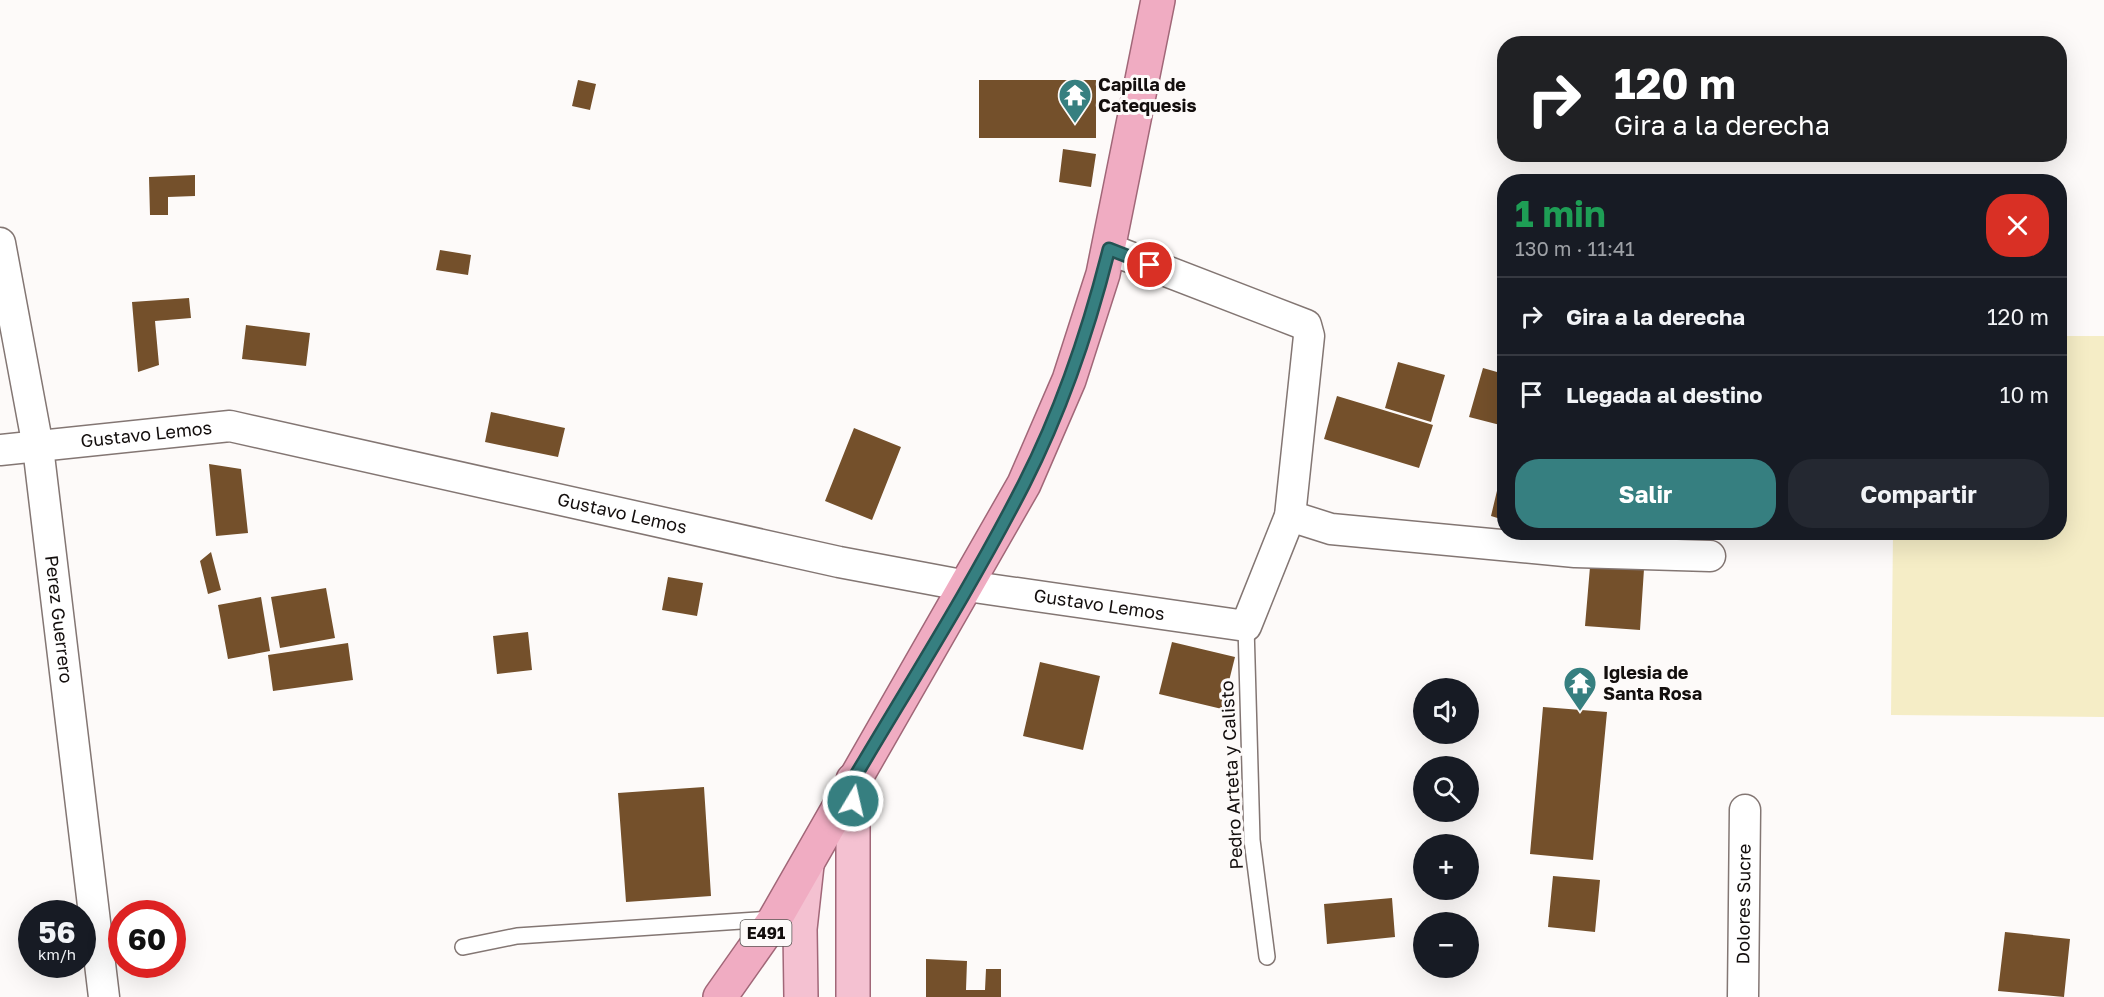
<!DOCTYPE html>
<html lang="es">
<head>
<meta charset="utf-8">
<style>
  :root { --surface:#171b24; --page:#242831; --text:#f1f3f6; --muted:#9ea1a6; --line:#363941; --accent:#367f80 }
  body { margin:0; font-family:"Golos Text",sans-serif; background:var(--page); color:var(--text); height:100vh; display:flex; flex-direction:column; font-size:22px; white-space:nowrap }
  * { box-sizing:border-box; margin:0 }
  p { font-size:20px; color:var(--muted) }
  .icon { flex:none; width:33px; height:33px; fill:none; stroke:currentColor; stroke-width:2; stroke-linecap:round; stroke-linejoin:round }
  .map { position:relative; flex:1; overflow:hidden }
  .drawer { position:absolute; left:1497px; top:174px; width:570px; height:366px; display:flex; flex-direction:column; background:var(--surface); border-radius:24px; box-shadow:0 6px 24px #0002 }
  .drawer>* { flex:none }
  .top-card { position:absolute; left:1497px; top:36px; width:570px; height:126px; border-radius:24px; box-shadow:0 6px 24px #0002; background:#202124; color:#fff; overflow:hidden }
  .fabs { position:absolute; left:1413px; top:678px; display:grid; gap:12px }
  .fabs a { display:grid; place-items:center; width:66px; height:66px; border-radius:50%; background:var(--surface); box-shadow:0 6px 24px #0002; font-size:30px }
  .speed { position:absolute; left:18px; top:900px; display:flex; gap:12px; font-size:30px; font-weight:700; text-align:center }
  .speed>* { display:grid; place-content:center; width:78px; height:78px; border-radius:50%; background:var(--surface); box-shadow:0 6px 24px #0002; line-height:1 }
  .speed small { font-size:15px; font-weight:400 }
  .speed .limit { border:9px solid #d22; background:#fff; color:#111 }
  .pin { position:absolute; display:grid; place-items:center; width:51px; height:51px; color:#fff; margin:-26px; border:3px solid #fff; border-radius:50%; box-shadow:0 2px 6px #0007 }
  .me { position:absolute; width:66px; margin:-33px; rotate:9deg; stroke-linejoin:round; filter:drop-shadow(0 0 4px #0008) }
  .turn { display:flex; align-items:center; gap:21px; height:126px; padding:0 18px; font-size:27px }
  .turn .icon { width:78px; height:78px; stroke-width:2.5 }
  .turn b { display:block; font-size:42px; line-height:51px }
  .round { display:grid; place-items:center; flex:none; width:63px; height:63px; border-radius:24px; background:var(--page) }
  .head { display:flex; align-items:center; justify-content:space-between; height:102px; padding:0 18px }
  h1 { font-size:36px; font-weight:700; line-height:45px; color:#1e9e55 }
  .action { display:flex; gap:12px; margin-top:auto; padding:12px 18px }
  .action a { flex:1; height:69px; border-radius:24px; background:var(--accent); color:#fff; font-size:24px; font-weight:700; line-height:69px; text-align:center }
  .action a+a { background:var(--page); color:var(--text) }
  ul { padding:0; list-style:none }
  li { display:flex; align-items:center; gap:18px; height:78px; padding:0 18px; border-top:2px solid var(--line) }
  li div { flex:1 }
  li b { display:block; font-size:22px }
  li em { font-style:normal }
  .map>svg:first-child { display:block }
  .green { fill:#f5edc6 }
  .building { fill:#74502b }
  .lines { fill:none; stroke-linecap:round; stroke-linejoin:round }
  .service-casing { stroke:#837673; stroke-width:18 }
  .minor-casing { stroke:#837673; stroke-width:33 }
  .primary-casing { stroke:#a16778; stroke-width:36 }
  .trunk-casing { stroke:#a16778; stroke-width:36 }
  .service { stroke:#fff; stroke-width:15 }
  .minor { stroke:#fff; stroke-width:30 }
  .primary { stroke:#f4c1d1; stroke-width:33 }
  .trunk { stroke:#f0acc2; stroke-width:33 }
  .route-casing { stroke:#235353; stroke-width:15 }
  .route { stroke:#367f80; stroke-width:10 }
  .labels { text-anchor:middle; stroke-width:6; stroke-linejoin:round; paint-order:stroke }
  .shield { fill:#fdfaf9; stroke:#595554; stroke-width:1.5 }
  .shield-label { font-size:16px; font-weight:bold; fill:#130e0d }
  .poi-label { font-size:18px; font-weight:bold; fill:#130e0d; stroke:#fdfaf9; text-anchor:start }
  .street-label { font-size:18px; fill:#130e0d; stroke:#fdfaf9 }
</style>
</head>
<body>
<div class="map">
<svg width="2104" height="997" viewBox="0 0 2104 997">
  <rect width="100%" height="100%" fill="#fdfaf9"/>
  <path class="green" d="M2060,336h44v381l-213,-2 2,-182 167,-1z"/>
  <path class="building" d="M578,80l18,4 -6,26 -18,-4z
    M979,80h117v58h-117z
    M1063,149l33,5 -5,33 -32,-5z
    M195,175v21l-27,1v18h-18l-1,-38z
    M440,250l31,5 -3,20 -32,-5z
    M189,298l2,20 -36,3 4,44 -21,7 -6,-70z
    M246,325l64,8 -4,33 -64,-7z
    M1398,362l47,13 -14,47 -46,-14z
    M1483,368l21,6v52l-35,-9z
    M1337,396l96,29 -14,43 -95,-29z
    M491,412l74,16 -7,29 -73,-15z
    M854,428l47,19 -29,73 -47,-19z
    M209,464l32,5 7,64 -32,3z
    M1501,474l3,1v45l-13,-4z
    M1558,532h32l-2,9z
    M1633,532h47l-3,11z
    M211,552l10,38 -13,4 -8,-33z
    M1590,567l54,2 -4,61 -55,-4z
    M668,577l35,6 -6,33 -35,-6z
    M326,588l9,50 -55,10 -9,-51z
    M261,597l9,54 -42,8 -10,-54z
    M528,632l4,38 -35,4 -4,-38z
    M1172,642l63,15 -13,52 -63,-15z
    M348,643l5,37 -80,11 -5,-36z
    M1040,662l60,14 -17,74 -60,-14z
    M1543,707l64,5 -14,148 -63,-6z
    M704,787l7,109 -85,6 -8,-109z
    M1553,876l47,4 -5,52 -47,-5z
    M1392,898l3,39 -68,7 -3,-40z
    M2005,932l65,7 -6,58 -66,-6z
    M926,959l41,2 -1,29h19l1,-21h15v28h-75z"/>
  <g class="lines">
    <defs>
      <path id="service" d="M1246,626l6,214 15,117
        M463,947l54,-11 255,-17"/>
      <g id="minor">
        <path id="s1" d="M0,243l38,204 66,550"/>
        <path id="s2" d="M0,450l230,-24 609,136 128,24 279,40 44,-110 19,-180 -3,-11 -197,-76"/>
        <path d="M1290,516l41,13 244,23 135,4"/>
        <path id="s3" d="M1743,997l2,-187"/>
      </g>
      <path id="primary" d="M801,997l-1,-68 7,-64
        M853,997v-217"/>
      <path id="trunk" d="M720,997l55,-78 249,-435 45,-104 34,-106 55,-274"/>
    </defs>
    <use href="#service" class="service-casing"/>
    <use href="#minor" class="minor-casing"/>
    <use href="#primary" class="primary-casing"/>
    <use href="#trunk" class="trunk-casing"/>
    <use href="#service" class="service"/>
    <use href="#minor" class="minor"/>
    <use href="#primary" class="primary"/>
    <use href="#trunk" class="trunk"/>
  </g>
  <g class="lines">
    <defs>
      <path id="route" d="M853,801v-21c58,-98 119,-194 171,-296 37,-73 65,-155 85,-235l41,16"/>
    </defs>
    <use href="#route" class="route-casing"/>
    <use href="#route" class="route"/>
  </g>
  <defs>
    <symbol id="temple-pin" viewBox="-11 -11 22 30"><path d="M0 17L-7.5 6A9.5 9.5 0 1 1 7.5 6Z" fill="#367f80" stroke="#fdfaf9"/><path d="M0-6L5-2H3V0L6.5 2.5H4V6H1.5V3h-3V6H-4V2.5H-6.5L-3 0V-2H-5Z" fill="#fff"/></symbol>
  </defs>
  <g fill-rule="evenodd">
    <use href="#temple-pin" x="1056" y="76" width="38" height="52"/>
    <use href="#temple-pin" x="1561" y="664" width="38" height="52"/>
  </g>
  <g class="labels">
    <rect class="shield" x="740.5" y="920" width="51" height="26" rx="4.5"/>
    <g class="shield-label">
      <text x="766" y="939">E491</text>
    </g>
    <g class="poi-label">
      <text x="1098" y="91">Capilla de<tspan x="1098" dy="21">Catequesis</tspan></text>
      <text x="1603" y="679">Iglesia de<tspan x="1603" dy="21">Santa Rosa</tspan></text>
    </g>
    <g class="street-label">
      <text dy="6" stroke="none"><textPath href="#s2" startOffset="147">Gustavo Lemos</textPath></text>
      <text dy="6" stroke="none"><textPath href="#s2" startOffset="633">Gustavo Lemos</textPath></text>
      <text dy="6" stroke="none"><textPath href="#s2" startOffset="1119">Gustavo Lemos</textPath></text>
      <text dy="6" stroke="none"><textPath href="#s1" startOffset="381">Perez Guerrero</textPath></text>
      <text transform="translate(1232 775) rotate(-93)" y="6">Pedro Arteta y Calisto</text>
      <text dy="6" stroke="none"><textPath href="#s3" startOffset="93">Dolores Sucre</textPath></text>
    </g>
  </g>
</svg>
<div class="fabs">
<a><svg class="icon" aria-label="sound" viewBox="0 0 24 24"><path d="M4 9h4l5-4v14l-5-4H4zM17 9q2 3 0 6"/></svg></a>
<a><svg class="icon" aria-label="search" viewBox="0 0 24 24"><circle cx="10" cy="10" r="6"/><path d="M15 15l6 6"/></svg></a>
<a>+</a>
<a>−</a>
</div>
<div class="speed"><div>56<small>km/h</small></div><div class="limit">60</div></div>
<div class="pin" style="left:1150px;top:265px;background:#d93025"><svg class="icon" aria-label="arrive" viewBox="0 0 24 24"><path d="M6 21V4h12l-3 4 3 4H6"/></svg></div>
<svg class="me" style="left:853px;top:801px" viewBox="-20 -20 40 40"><circle r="17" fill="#367f80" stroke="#fff" stroke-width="3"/><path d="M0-11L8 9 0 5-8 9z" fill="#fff"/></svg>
<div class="top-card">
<div class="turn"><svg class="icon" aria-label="right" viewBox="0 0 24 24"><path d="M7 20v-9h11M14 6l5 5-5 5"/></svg><div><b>120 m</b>Gira a la derecha</div></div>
</div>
<section class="drawer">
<div class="head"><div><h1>1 min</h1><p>130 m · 11:41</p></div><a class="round" style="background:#d93025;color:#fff"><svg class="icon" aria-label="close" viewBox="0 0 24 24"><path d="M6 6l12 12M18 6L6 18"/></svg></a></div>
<ul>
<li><svg class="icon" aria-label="right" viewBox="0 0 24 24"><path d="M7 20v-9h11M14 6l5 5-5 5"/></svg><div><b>Gira a la derecha</b></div><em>120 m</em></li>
<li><svg class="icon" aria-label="arrive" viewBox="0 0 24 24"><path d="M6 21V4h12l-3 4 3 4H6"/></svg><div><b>Llegada al destino</b></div><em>10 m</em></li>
</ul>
<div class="action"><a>Salir</a><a>Compartir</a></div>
</section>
</div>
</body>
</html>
